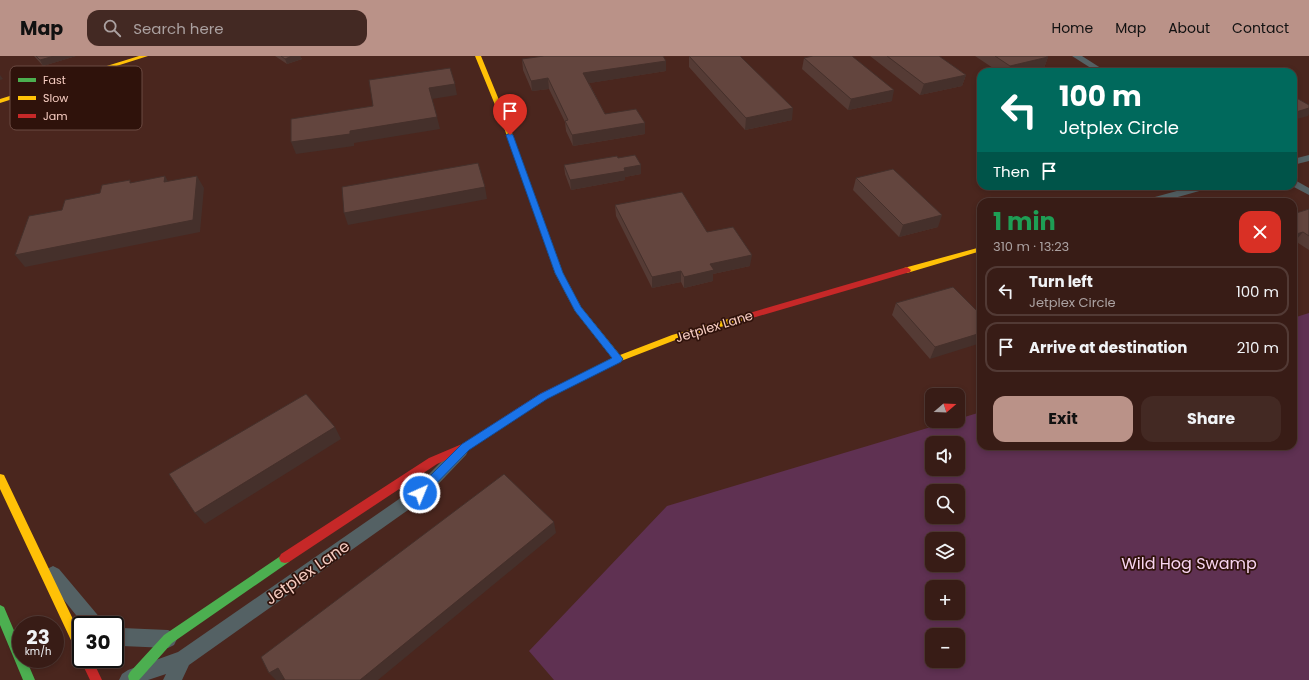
<!DOCTYPE html>
<html lang="en">
<head>
<meta charset="utf-8">
<style>
  :root { --surface:#381c16; --page:#432923; --text:#f1f3f6; --muted:#aba1a1; --line:#523a35; --accent:#ba9288 }
  body { margin:0; font-family:Poppins,sans-serif; background:var(--page); color:var(--text); height:100vh; display:flex; flex-direction:column; font-size:15px; white-space:nowrap }
  * { box-sizing:border-box; margin:0 }
  p { font-size:13px; color:var(--muted) }
  .icon { flex:none; width:22px; height:22px; fill:none; stroke:currentColor; stroke-width:2; stroke-linecap:round; stroke-linejoin:round }
  .map { position:relative; flex:1; overflow:hidden }
  .sheet { position:absolute; left:977px; top:142px; width:320px; height:252px; display:flex; flex-direction:column; background:var(--surface); border-radius:12px; box-shadow:0 2px 6px #0003,0 0 0 1px var(--line) }
  .sheet>* { flex:none }
  .hud { position:absolute; left:977px; top:12px; width:320px; height:122px; border-radius:12px; box-shadow:0 2px 6px #0003,0 0 0 1px var(--line); background:#00695c; color:#fff; overflow:hidden }
  .needle { width:26px; rotate:71deg }
  .fabs { position:absolute; left:925px; top:332px; display:grid; gap:8px }
  .fabs a { display:grid; place-items:center; width:40px; height:40px; border-radius:8px; background:var(--surface); box-shadow:0 2px 6px #0003,0 0 0 1px var(--line); font-size:20px }
  .speed { position:absolute; left:12px; top:560px; display:flex; gap:8px; font-size:20px; font-weight:700; text-align:center }
  .speed>* { display:grid; place-content:center; width:52px; height:52px; border-radius:50%; background:var(--surface); box-shadow:0 2px 6px #0003,0 0 0 1px var(--line); line-height:1 }
  .speed small { font-size:10px; font-weight:400 }
  .speed .limit { border:2px solid #111; border-radius:6px; background:#fff; color:#111 }
  .pin { position:absolute; display:grid; place-items:center; width:34px; height:34px; color:#fff; margin:-41px -17px; border-radius:50% 50% 50% 0; rotate:-45deg; box-shadow:0 0 4px #0007 }
  .pin .icon { rotate:45deg }
  .me { position:absolute; width:44px; margin:-22px; rotate:44deg; stroke-linejoin:round; filter:drop-shadow(0 0 3px #0008) }
  .turn { display:flex; align-items:center; gap:14px; height:84px; padding:0 16px; font-size:18px }
  .turn .icon { width:52px; height:52px; stroke-width:2.5 }
  .turn b { display:block; font-size:28px; line-height:34px }
  .then { display:flex; align-items:center; height:38px; padding:0 16px; background:#0003; gap:8px; font-size:15px }
  .round { display:grid; place-items:center; flex:none; width:42px; height:42px; border-radius:12px; background:var(--page) }
  .overview { display:flex; align-items:center; justify-content:space-between; height:68px; padding:0 16px }
  h1 { font-size:24px; font-weight:700; line-height:30px; color:#1e9e55 }
  .cta { display:flex; gap:8px; margin-top:auto; padding:8px 16px }
  .cta a { flex:1; height:46px; border-radius:12px; background:var(--accent); color:#111; font-size:16px; font-weight:700; line-height:46px; text-align:center }
  .cta a+a { background:var(--page); color:var(--text) }
  ul { padding:0; list-style:none }
  li { display:flex; align-items:center; gap:12px; height:50px; margin:0 8px 6px; padding:0 8px; border:2px solid var(--line); border-radius:12px }
  li div { flex:1 }
  li b { display:block; font-size:15px }
  li em { font-style:normal }
  header { display:flex; align-items:center; gap:24px; box-sizing:border-box; height:56px; padding:0 20px; background:var(--accent); color:#111 }
  header strong { font-size:19px }
  nav { display:flex; gap:22px; margin-inline-start:auto; font-size:14px }
  .search { width:280px; height:36px; background:var(--page); display:flex; align-items:center; gap:10px; box-sizing:border-box; padding:0 14px; border-radius:12px; color:var(--muted); font-size:15px }
  .map>svg:first-child { display:block }
  .green { fill:#5f3152; fill-rule:evenodd }
  .lines { fill:none; stroke-linecap:round; stroke-linejoin:round }
  .street { fill:#546164; fill-rule:evenodd }
  .fast { fill:#4caf50; fill-rule:evenodd }
  .slow { fill:#ffc107; fill-rule:evenodd }
  .jam { fill:#c62828; fill-rule:evenodd }
  .wall { fill:#553b35 }
  .shaded-wall { fill:#45302b }
  .building { fill:#63453e; stroke:#45302b }
  .route { fill:#1a73e8; stroke:#114b97 }
  .labels { text-anchor:middle; stroke-width:3.5; stroke-linejoin:round; paint-order:stroke }
  .street-label { font-size:13px; fill:#f6ccc1; stroke:#2f120b }
  .near-park-label { font-size:16px; fill:#f8d5f0; stroke:#2f120b }
  .near-street-label { font-size:16px; fill:#f6ccc1; stroke:#2f120b }
  .key { fill:#2f120b; stroke:#6b4a42; stroke-width:1 }
  .key-label { font-size:11px; fill:#f6ccc1 }
</style>
</head>
<body>
<header>
<strong>Map</strong>
<div class="search"><svg class="icon" aria-label="search" viewBox="0 0 24 24"><circle cx="10" cy="10" r="6"/><path d="M15 15l6 6"/></svg>Search here</div>
<nav><a>Home</a><a>Map</a><a>About</a><a>Contact</a></nav>
</header>
<div class="map">
<svg width="1309" height="624" viewBox="0 0 1309 624">
  <rect width="100%" height="100%" fill="#4a261e"/>
  <path class="green" d="M1309,257v367h-755l-25,-29 138,-145 284,-85h7v-2l23,-7v34h312v-128zM932,387h26v26h-26zM932,435h26v26h-26zM932,483h26v26h-26zM932,531h26v26h-26zM932,579h26v26h-26z"/>
  <g class="lines">
    <path class="street" d="M1072,0h10l25,16h-10z
      M1309,99v6l-16,4v-6z
      M1293,123l16,9v7l-17,-9z
      M1195,130h16l-1,2 -50,14h-17l1,-2z
      M461,389l5,2 2,4 -2,4 -41,43 -236,167 -7,15h-19l3,-6 -18,6h-29l3,-6 6,-4 50,-18 237,-164 41,-41z
      M53,510l6,3 42,50 3,6h-20l-37,-46 -2,-5 2,-5z
      M115,570l7,2 46,2 6,3 3,6 -3,6 -6,3 -46,-2 -7,-2z"/>
    <path class="fast" d="M285,497l4,1 2,4 -2,4 -117,81 -33,37h-10l-1,-4 2,-4 34,-37z
      M0,549l4,2 17,40v12h5l9,21h-12l-23,-55z"/>
    <path class="slow" d="M139,0h9l-148,47v-4z
      M475,0h6l27,66 55,151 18,34 39,48 52,-20 77,-22 3,1 1,2 -1,2 -74,21 -57,22 -56,28h-6l-2,-2 2,-2 53,-27 -37,-47 -20,-38 -53,-151z
      M981,191v4l-74,22 -4,-3 1,-2z
      M0,418l4,1 77,161v19l-4,-2 -77,-164z"/>
    <path class="jam" d="M907,211l4,3 -1,2 -161,47 -4,-3 1,-2z
      M562,327l3,2 2,2 -2,2 -18,10 -79,51 -31,14 -148,98 -4,1 -4,-1 -2,-4 2,-4 148,-96 33,-14 79,-51z
      M81,600v3h11l10,21h-12l-10,-21z"/>
  </g>
  <path class="wall" d="M34,0h42l-33,10z
    M275,0h25l2,3 -15,5z
    M689,0l103,64 -47,10 -56,-63z
    M870,0h69l27,19 -4,11 -42,9z
    M975,0h71l2,1 -4,11 -17,4h-28z
    M804,2l88,43 -44,9 -46,-41z
    M522,3l144,2v10l-77,12 16,31 40,9v11l-72,12 -7,-15 -1,-9 -16,-33 -17,2 -9,-21z
    M618,102l23,7v9l-16,3v3l-54,10 -6,-16 -1,-9z
    M856,122l82,49 -39,10 -46,-47z
    M1009,130h17l-13,3z
    M615,149l92,27 43,34 -37,8v7l-29,7 -3,-6 -29,6 -36,-72z
    M1309,153v41l-14,-9 -2,1v-28z
    M896,247l85,12 -51,44 -38,-44z"/>
  <path class="shaded-wall" d="M54,0h22l-33,10 -3,-6z
    M292,0h8l2,3 -15,5 -2,-5z
    M1048,1l-4,11 -17,4h-19l2,-6z
    M666,5v10l-82,13 -1,-11z
    M0,19l3,4 -3,1z
    M966,19l-4,11 -42,9 4,-11z
    M548,22l1,11 -17,2 -1,-10z
    M455,28l2,11 -25,4 -3,-11z
    M894,34l-2,11 -44,9 3,-11z
    M793,52l-1,12 -47,10 1,-12z
    M1309,52v6l-1,2 -15,4v-7z
    M437,61l3,12 -86,14v3l-58,8 -5,-12 59,-11z
    M645,67v11l-72,12 -1,-11z
    M641,109v9l-16,3v3l-54,10 -1,-10 54,-12z
    M165,120l7,12 -8,-6z
    M197,120l7,12 -4,44 -175,35 -10,-12z
    M1015,130h11l-13,3z
    M485,131l2,12 -139,26 -4,-12z
    M942,159l-4,12 -39,10 4,-12z
    M1303,176l-8,9 -2,1v-7z
    M752,199l-2,11 -37,8v7l-29,7v-11l26,-13z
    M681,215v11l-29,6v-11z
    M981,277v10l-51,16 5,-12z
    M335,371l6,12 -136,85 -10,-11z
    M554,466l2,11 -178,147h-18z
    M278,612l9,9 -5,3h-6l-7,-7z"/>
  <path class="building" d="M36,0h18l-14,4z
    M281,0h11l-7,3z
    M544,0h119l3,5 -83,12 22,41 31,-5 9,14 -73,12 -7,-14 3,-1 -20,-42 -17,3 -9,-22z
    M689,0h51l53,52 -47,10z
    M813,0h39l42,34 -43,9 -47,-41z
    M887,0h52l27,19 -42,9z
    M995,0h51l2,1 -38,9z
    M450,12l5,16 -26,4 8,29 -87,14v3l-59,8v-23l82,-13 -4,-26z
    M1293,40l16,9v3l-16,5z
    M635,99l6,10 -17,3 1,3 -55,9 -6,-15 53,-9 1,2z
    M478,107l7,24 -141,26 -2,-26z
    M893,113l49,46 -39,10 -47,-47z
    M165,120l-1,6 33,-6 -4,44 -178,35 14,-39 33,-6 3,-10 35,-7 2,-8 28,-5v3z
    M682,136l25,40 26,-5 19,28 -42,9 4,6 -30,7 -3,-6 -29,6 -37,-72z
    M1309,153v27l-6,-4 -10,3v-21z
    M953,231l28,28v18l-46,14 -39,-44z
    M306,338l29,33 -140,86 -26,-39z
    M504,418l50,48 -194,158h-75l-7,-12 -9,5 -8,-16z"/>
  <path class="route" d="M510,77l3,2 50,138 18,34 42,52 -2,3 -74,37 -78,51 -45,46h-8l-1,-3 1,-3 46,-46 78,-50 72,-36 -37,-47 -20,-38 -49,-138z"/>
  <g class="labels">
    <g class="street-label">
      <text transform="translate(714 270) rotate(-17)" y="5">Jetplex Lane</text>
    </g>
    <g class="near-park-label">
      <text x="1189" y="513">Wild Hog Swamp</text>
    </g>
    <g class="near-street-label">
      <text transform="translate(307 516) rotate(-35)" y="6">Jetplex Lane</text>
    </g>
  </g>
  <rect x="10" y="10" width="132" height="64" rx="6" class="key"/>
  <rect x="18" y="22" width="18" height="4" fill="#4caf50"/>
  <rect x="18" y="40" width="18" height="4" fill="#ffc107"/>
  <rect x="18" y="58" width="18" height="4" fill="#c62828"/>
  <g class="key-label">
    <text x="43" y="28">Fast</text>
    <text x="43" y="46">Slow</text>
    <text x="43" y="64">Jam</text>
  </g>
</svg>
<div class="fabs">
<a><svg class="needle" viewBox="-14 -14 28 28"><path d="M0-13l5 13h-10z" fill="#e53935"/><path d="M0 13l5-13h-10z" fill="#aba1a1"/></svg></a>
<a><svg class="icon" aria-label="sound" viewBox="0 0 24 24"><path d="M4 9h4l5-4v14l-5-4H4zM17 9q2 3 0 6"/></svg></a>
<a><svg class="icon" aria-label="search" viewBox="0 0 24 24"><circle cx="10" cy="10" r="6"/><path d="M15 15l6 6"/></svg></a>
<a><svg class="icon" aria-label="layers" viewBox="0 0 24 24"><path d="M12 4l9 5-9 5-9-5zM3 14l9 5 9-5"/></svg></a>
<a>+</a>
<a>−</a>
</div>
<div class="speed"><div>23<small>km/h</small></div><div class="limit">30</div></div>
<div class="pin" style="left:510px;top:79px;background:#d93025"><svg class="icon" aria-label="arrive" viewBox="0 0 24 24"><path d="M6 21V4h12l-3 4 3 4H6"/></svg></div>
<svg class="me" style="left:420px;top:437px" viewBox="-20 -20 40 40"><circle r="17" fill="#1a73e8" stroke="#fff" stroke-width="3"/><path d="M0-11L8 9 0 5-8 9z" fill="#fff"/></svg>
<div class="hud">
<div class="turn"><svg class="icon" aria-label="left" viewBox="0 0 24 24"><path d="M17 20v-9H6M10 6l-5 5 5 5"/></svg><div><b>100 m</b>Jetplex Circle</div></div>
<div class="then">Then<svg class="icon" aria-label="arrive" viewBox="0 0 24 24"><path d="M6 21V4h12l-3 4 3 4H6"/></svg></div>
</div>
<section class="sheet">
<div class="overview"><div><h1>1 min</h1><p>310 m · 13:23</p></div><a class="round" style="background:#d93025;color:#fff"><svg class="icon" aria-label="close" viewBox="0 0 24 24"><path d="M6 6l12 12M18 6L6 18"/></svg></a></div>
<ul>
<li><svg class="icon" aria-label="left" viewBox="0 0 24 24"><path d="M17 20v-9H6M10 6l-5 5 5 5"/></svg><div><b>Turn left</b><p>Jetplex Circle</p></div><em>100 m</em></li>
<li><svg class="icon" aria-label="arrive" viewBox="0 0 24 24"><path d="M6 21V4h12l-3 4 3 4H6"/></svg><div><b>Arrive at destination</b></div><em>210 m</em></li>
</ul>
<div class="cta"><a>Exit</a><a>Share</a></div>
</section>
</div>
</body>
</html>
